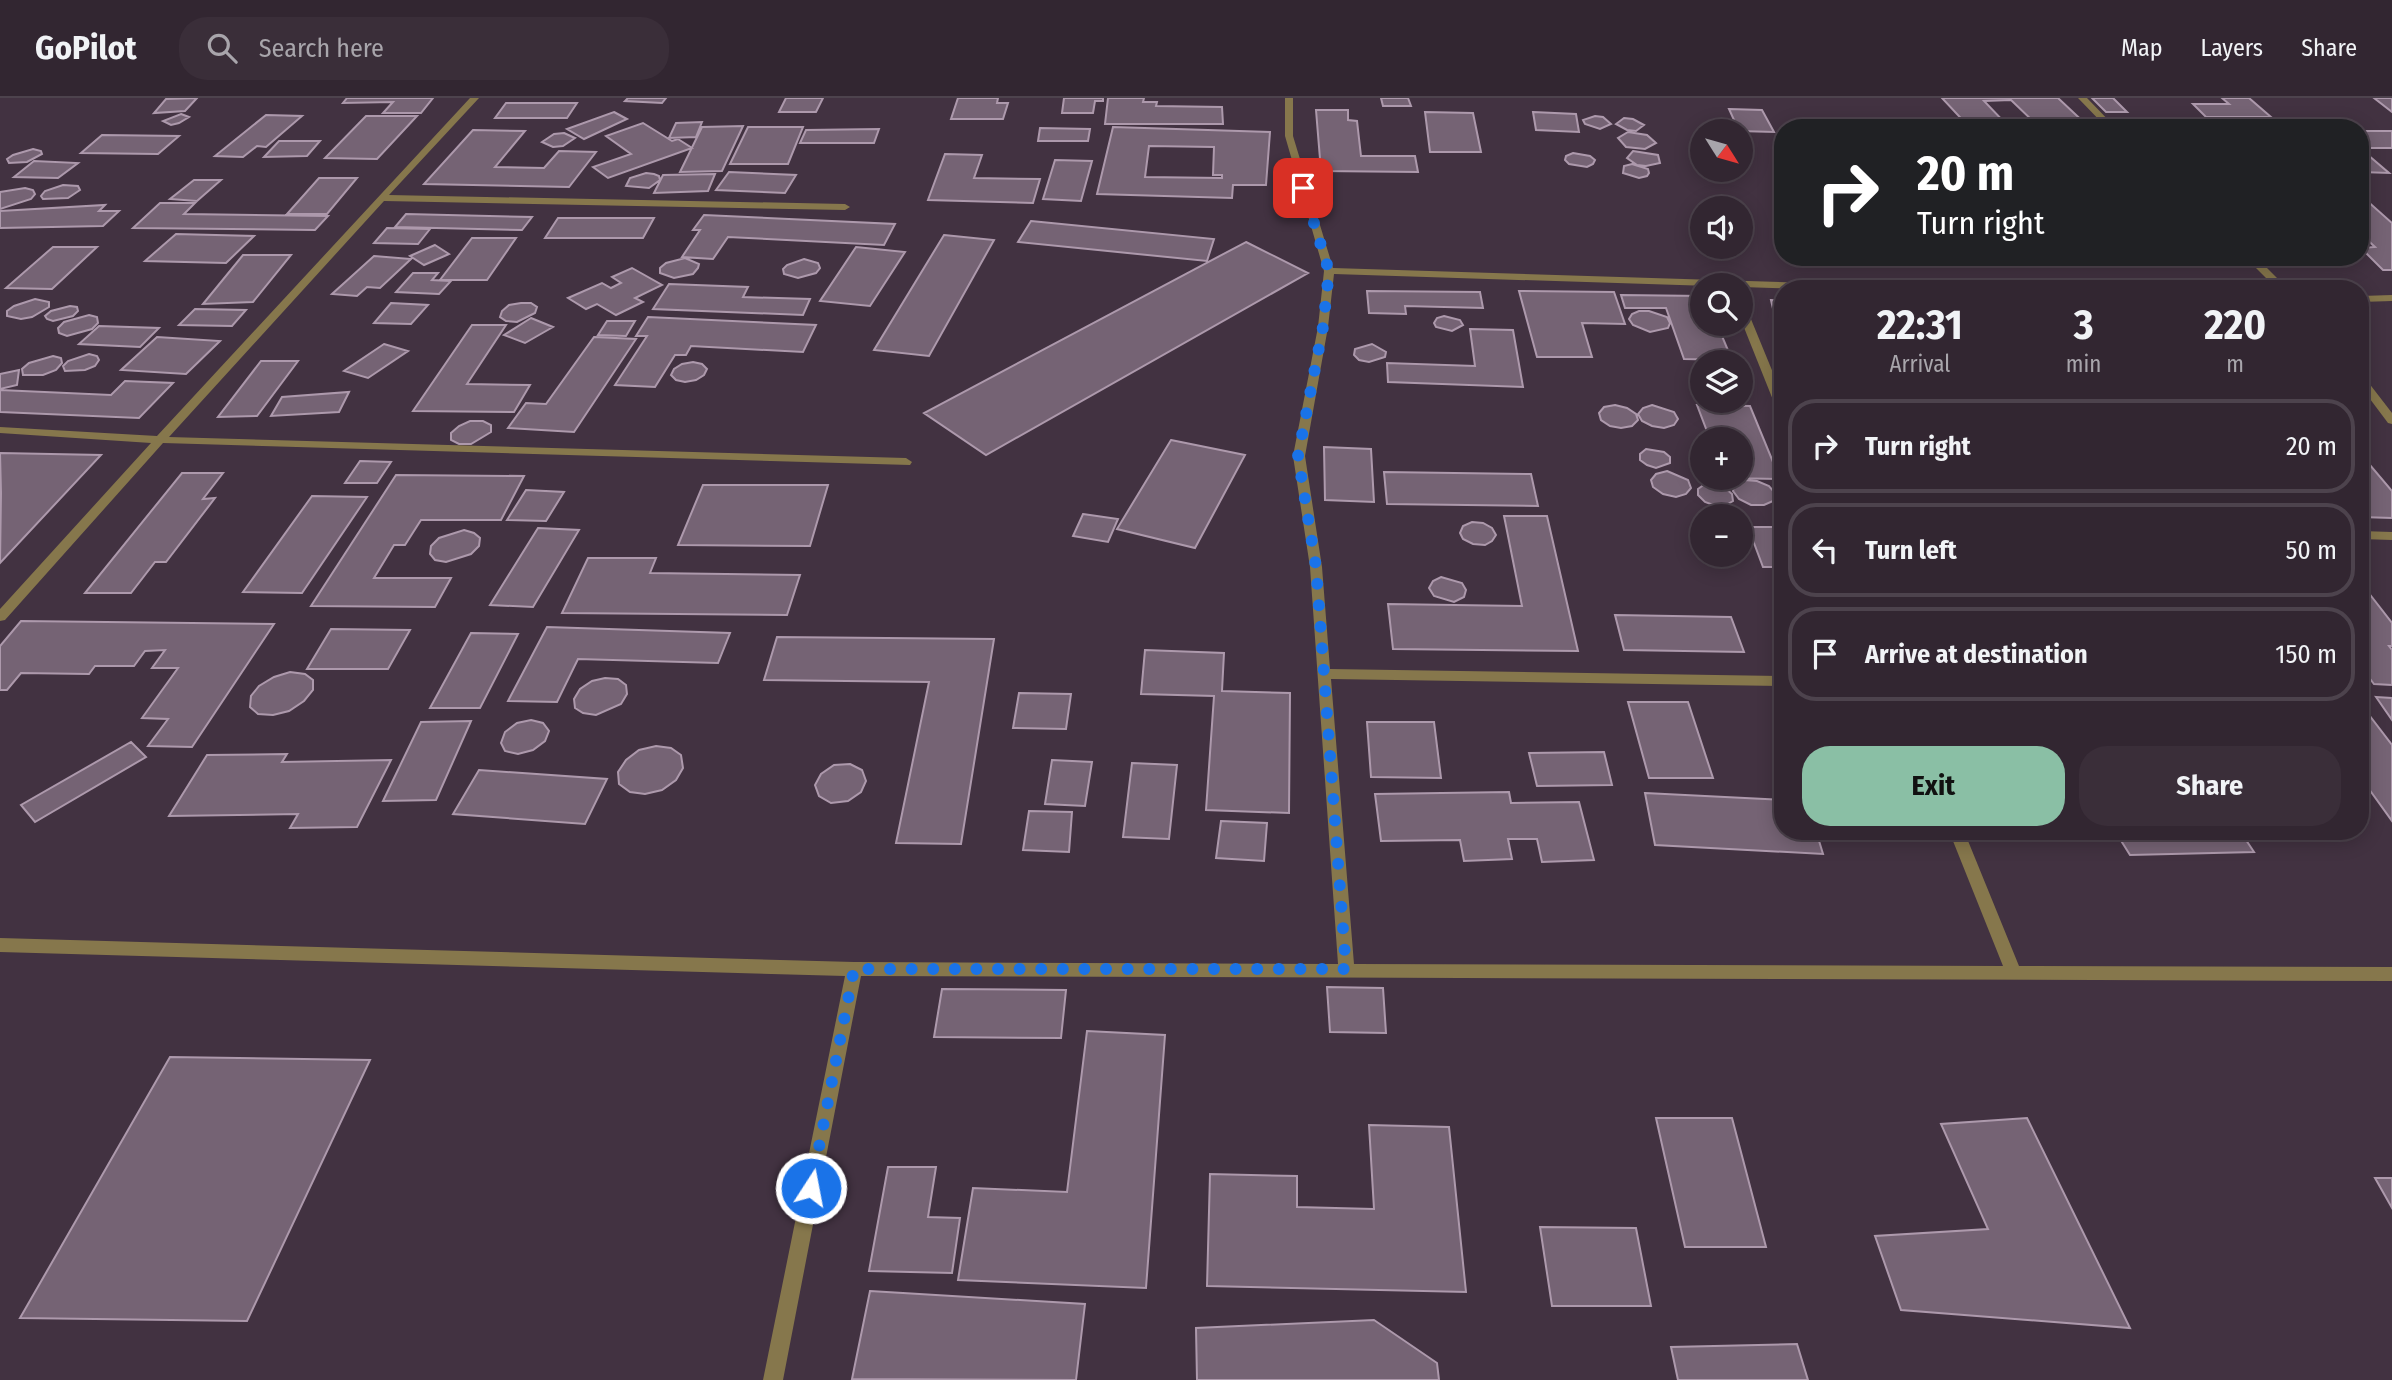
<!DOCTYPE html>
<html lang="en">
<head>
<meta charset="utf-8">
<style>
  :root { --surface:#322631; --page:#3a2e39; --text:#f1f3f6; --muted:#a8a5ab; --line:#4d434d; --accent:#8abfa5 }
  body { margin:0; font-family:"Fira Sans Condensed",sans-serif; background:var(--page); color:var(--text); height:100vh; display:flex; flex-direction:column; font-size:26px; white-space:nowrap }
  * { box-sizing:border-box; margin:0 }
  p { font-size:23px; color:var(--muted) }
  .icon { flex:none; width:38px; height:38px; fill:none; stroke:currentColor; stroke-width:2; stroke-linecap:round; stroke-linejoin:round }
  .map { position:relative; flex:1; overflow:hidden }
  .sheet { position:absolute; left:1774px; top:182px; width:595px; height:560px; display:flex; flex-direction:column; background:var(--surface); border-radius:28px; box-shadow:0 4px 18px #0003,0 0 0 2px var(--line) }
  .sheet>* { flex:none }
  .hud { position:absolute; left:1774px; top:21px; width:595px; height:147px; border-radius:28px; box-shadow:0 4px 18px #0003,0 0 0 2px var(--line); background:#202124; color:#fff; overflow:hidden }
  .needle { width:46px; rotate:127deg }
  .controls { position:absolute; left:1690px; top:21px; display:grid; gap:14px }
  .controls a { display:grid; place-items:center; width:63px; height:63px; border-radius:50%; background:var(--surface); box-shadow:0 4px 18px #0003,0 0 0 2px var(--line); font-size:35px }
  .pin { position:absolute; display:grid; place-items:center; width:60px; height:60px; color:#fff; margin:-30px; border-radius:14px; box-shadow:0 4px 10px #0006 }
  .me { position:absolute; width:77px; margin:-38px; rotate:11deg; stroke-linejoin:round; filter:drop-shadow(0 0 5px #0008) }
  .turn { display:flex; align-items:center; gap:24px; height:147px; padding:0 28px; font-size:32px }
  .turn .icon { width:91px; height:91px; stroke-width:2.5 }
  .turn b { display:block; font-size:49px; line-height:60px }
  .eta { display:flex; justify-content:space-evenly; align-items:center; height:119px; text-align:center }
  .eta b { font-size:42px; font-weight:700; line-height:49px }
  .action { display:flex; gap:14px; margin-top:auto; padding:14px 28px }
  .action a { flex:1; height:80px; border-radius:28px; background:var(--accent); color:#111; font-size:28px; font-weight:700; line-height:80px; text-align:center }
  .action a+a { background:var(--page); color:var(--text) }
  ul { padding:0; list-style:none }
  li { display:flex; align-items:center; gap:21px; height:94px; margin:0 14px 10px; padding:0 14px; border:4px solid var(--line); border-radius:28px }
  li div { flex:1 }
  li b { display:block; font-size:26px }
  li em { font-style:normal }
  header { display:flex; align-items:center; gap:42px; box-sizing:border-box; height:98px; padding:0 35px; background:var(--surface); border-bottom:2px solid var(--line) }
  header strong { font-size:33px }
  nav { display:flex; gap:38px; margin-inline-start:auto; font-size:24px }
  .search { width:490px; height:63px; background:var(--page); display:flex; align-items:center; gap:18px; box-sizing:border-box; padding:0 24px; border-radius:28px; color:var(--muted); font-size:26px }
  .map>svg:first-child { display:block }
  .building { fill:#756374; stroke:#ad99ac; stroke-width:2; fill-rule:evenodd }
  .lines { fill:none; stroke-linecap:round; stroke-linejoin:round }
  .minor { fill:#86774c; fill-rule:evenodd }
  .route { stroke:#1a73e8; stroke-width:12; stroke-dasharray:0 21.6 }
</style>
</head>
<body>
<header>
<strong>GoPilot</strong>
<div class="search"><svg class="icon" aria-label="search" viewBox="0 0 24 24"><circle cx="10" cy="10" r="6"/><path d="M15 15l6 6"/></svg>Search here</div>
<nav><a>Map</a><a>Layers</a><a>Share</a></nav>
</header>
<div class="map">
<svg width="2392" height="1282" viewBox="0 0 2392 1282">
  <rect width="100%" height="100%" fill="#423241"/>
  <path class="building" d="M197,0l-12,13 -31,2 12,-14z
    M347,0h86l-12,15h-38l10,-11 -50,1z
    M628,0h38l-4,5 -37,-2z
    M786,0h37l-7,14h-37z
    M958,0h40l-1,5h11l-5,16h-52z
    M1064,0h39v3h-8l-2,12h-31z
    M1108,0h36l-1,4h14l-1,4 66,1 1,17h-118z
    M1381,0h27l3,8h-28z
    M1942,0h116l32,30h-120zM2011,2l25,24 -29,1 -23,-24z
    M2092,0h21l14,14h-21z
    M2222,0h27l22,19h-65l-13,-13h36z
    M2374,0h18v14z
    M506,5h71l-10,15h-72z
    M1729,11l33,1 12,22 -35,-1z
    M1316,12h32v10l9,1 4,35h54l3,16 -97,-1z
    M614,14l13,7 -43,20 -17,-10z
    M1425,14l48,1 8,39h-51z
    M1533,14l43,2 3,18 -43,-2z
    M181,16l8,3 -10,6 -8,2 -8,-4z
    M266,17l36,1 -36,31 -9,-1 -14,11 -28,-1z
    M366,18h51l-40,43 -52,-1z
    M1595,18l8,1 8,7 -11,5 -15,-5 -2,-4z
    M1624,20l9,1 11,6 -8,6 -9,-1 -11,-6z
    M702,24l-6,15 -27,1 7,-15z
    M643,25l29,18 6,-2 14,9 -84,30 -15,-11 38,-13 -25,-18z
    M743,28l-21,45 -42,1 22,-45z
    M748,29h55l-15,37h-58z
    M1113,29l157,5 -4,53h-33l-1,13 -135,-4zM1149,48l65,1 -1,28h9v3l-77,-1z
    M1040,30l50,1 -2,12h-50z
    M879,31l-5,14h-74l6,-13z
    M473,32l52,1 -30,36 49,1 15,-17 37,1 -27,35 -145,-3z
    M2361,33h31v17h-31z
    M1628,34l19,3 9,8 -11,6 -19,-2 -8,-9z
    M564,35l11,5 -12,8 -10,1 -11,-5 12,-8z
    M102,37l77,1 -21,18 -77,-1z
    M279,43h41l-13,15 -43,1z
    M33,51l8,2 1,3 -15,8 -18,1 -2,-4 6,-4z
    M2361,51l28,24 -28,-1z
    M1633,53l25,4 2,8 -14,3 -9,-1 -10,-7z
    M1573,55l17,3 5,4 -2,4 -6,3 -18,-3 -4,-4 1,-4z
    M945,56l37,1 -8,23 66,1 -7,24 -105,-3z
    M1055,62l37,1 -11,40 -38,-2z
    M34,63l44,2 -20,15 -44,-1z
    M1632,66l16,5 1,4 -2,3 -8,2 -16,-5 1,-7z
    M729,74l67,3 -11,18 -69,-3z
    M646,75l8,1 5,2 1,4 -11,8 -23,-2 4,-8z
    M715,76l-7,17 -54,2 9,-18z
    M319,80h38l-30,36h-40z
    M194,82h27l-24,21 -27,-2z
    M63,87l15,1 2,4 -12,8 -25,1 -2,-3 4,-5z
    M25,90l8,2 2,4 -4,5 -31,10v-17z
    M2361,101h4l27,24v47h-9l-22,-22 14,-1 -14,-13z
    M160,105h35l-11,11 144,2 -13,14 -182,-2z
    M105,107l-6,6h20l-16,15 -103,2v-17z
    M406,116l126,3 -10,13 -127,-3z
    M704,117l191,9 -11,21 -156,-8 -15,22 -31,-2 18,-27h-7z
    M558,120h96l-11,20h-98z
    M1031,123l183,18 -7,22 -189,-19z
    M387,130l43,1 -12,15 -44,-1z
    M176,136l78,2 -28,27 -81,-2z
    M944,137l50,5 -65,116 -55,-6z
    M472,140h44l-29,42h-47z
    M1246,144l62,31 -322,182 -62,-42z
    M435,147l14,9 -25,11 -14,-9z
    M53,149h44l-45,42 -46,-1z
    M856,149l49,5 -35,54 -50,-5z
    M243,157h48l-38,47 -50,2z
    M374,158l37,3 -31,29 -13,-1 -10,9 -25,-2z
    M1901,159h48l2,2 -48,1z
    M1957,159h90l7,7 -95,-4z
    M2088,159h39l2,5 -12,5 -22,-4z
    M685,160l14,6 -1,4 -5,6 -19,4 -14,-5v-5l6,-5z
    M804,161l14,4 2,5 -4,5 -18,5 -14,-4 -1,-5 4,-4z
    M632,170l30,17 -27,13 8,4 -27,13 -19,-11 -11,5 -18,-11 34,-15 9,5 10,-5 -9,-6z
    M413,175h25l-6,7 19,1 -12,13 -43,-2z
    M669,186l79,3 -5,10 67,2 -7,16 -150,-6z
    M1367,193l113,1 3,16 -78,-2 1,8 -37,-1z
    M1519,193l95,1 11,32 -43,-1 10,34h-55z
    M1621,197l82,1v28h14l15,36 -48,-1 -18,-51h-41z
    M35,201l14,3v5l-17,10 -11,2 -14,-3v-5l7,-5z
    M1771,202l12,1v13l-9,-1z
    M391,205l37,2 -17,19 -37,-1z
    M521,205h10l6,4 -2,6 -18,9 -11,-1 -6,-4 2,-6 7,-6z
    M70,208l7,1 1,4 -5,5 -20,5 -6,-2 -2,-3 6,-5z
    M195,211l51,1 -14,16 -53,-1z
    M1639,213h10l18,6 3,6 -2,5 -18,4 -17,-7 -4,-6 3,-5z
    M89,217l8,2 1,6 -6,6 -25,7 -8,-3 -1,-5 6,-6z
    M1444,218l16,4 3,5 -11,6 -16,-4 -2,-4 3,-5z
    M648,219l168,8 -13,27 -112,-6 -5,9h-11l-20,32 -40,-2 32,-49h-11z
    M531,220l22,9 -28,16 -21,-8z
    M607,223h28l-9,15 -28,-1z
    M472,227h34l-39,59 63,1 -16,27 -101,-1z
    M99,228l60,2 -19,19 -61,-3z
    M1470,231l43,1 10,57 -135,-5 -1,-19 88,3z
    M157,239l63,4 -34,33 -65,-4z
    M594,239l42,2 -62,93 -66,-4 18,-25 20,1z
    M384,246l24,7 -40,27 -24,-7z
    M1372,246l14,8 -1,5 -16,5 -10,-2 -5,-5 1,-6z
    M89,256l8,2 2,4 -4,6 -10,4 -20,1 -2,-5 5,-5z
    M53,258l8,2 1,5 -6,7 -13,5h-20l-1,-6 7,-6z
    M261,263h37l-41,55 -39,1z
    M693,264l9,2 5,5 -3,6 -8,5 -11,2 -9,-2 -5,-5 3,-6 8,-5z
    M19,272l-2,15 -17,4v-15z
    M125,283l48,2 -34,35 -139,-6v-22l111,5z
    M349,294l-10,20 -68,4 11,-19z
    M1615,307l12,3 9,6 2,6 -6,6 -11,2 -11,-2 -9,-6 -2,-7 5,-6z
    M1652,307l22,7 4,7 -4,6 -10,3 -12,-2 -10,-5 -4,-7 5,-6z
    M1697,307l53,1 30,73 -56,-1h17v-39h-31z
    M470,323h13l8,4v7l-20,12h-12l-8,-4v-7l8,-7z
    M1171,342l74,15 -50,93 -78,-19z
    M1324,349l47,2 3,53 -49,-2z
    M1646,351l18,3 6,5v6l-14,5 -9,-3 -7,-5v-6z
    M0,355l101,2 -101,108 1,-70z
    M360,363l31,1 -14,21h-32z
    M2361,367h9l22,26v27l-31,-1z
    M1667,373l21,9 3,8 -5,6 -10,3 -13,-3 -10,-7 -2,-7 5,-6z
    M1384,374l147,2 7,32 -151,-2z
    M182,375h41l-20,26 12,-1 -49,64h-11l-24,31h-46z
    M396,377l128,1 -23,44h-80l-16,25h-11l-20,33h77l-16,29 -124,-1z
    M1744,382l13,1 12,5 6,7 -2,8 -9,4h-13l-12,-6 -6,-8 2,-7z
    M1705,386l20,4 7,6 1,7 -7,4 -10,1 -11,-4 -7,-7v-6z
    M703,387h125l-18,61 -132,-1z
    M526,392l38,2 -18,29 -39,-1z
    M312,398l55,1 -65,96 -59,-1z
    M1083,416l35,5 -10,23 -35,-6z
    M1504,418h43l31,135 -185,-2 -5,-45 134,2z
    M1472,424l11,1 9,5 4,7 -4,6 -7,4 -12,-1 -10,-5 -3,-6 3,-7z
    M1748,429h35v40h-20z
    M538,430l41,2 -46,77 -43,-2z
    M464,432l10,3 6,5 -1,8 -8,8 -25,8 -11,-2 -5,-6 1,-8 8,-8z
    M588,460h68l-6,15 150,2 -13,40 -225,-2z
    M1441,479l21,6 4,7 -2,7 -10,5 -20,-6 -5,-8 4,-7z
    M2361,485l31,40v23h-3l3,4v35l-18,-1 -13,-17z
    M1615,517l116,2 13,35 -120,-2z
    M21,523l253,3 -82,123 -44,-1 20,-27 -26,-1 36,-50h-26l13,-18 -20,1 -11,15h-39l-6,8 -68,-1 -14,17h-7v-44z
    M547,529l183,6 -12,30 -140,-4 -21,43 -49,-1z
    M331,531l79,1 -22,39h-81z
    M471,535l47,1 -38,74h-50z
    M777,539l217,2 -33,205 -65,-1 33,-161 -165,-2z
    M1145,552l79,3 -2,38 68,2 -1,120 -83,-3 8,-114 -73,-2z
    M290,574l15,2 8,6v10l-9,11 -15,10 -16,4 -15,-1 -8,-7 1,-11 8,-10 15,-9z
    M605,580l13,1 8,6 1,9 -6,10 -25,11 -13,-2 -8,-5 -1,-9 6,-10 12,-8z
    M1019,595l52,1 -5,35 -53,-1z
    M2376,599l16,1v22z
    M1628,604h60l25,76h-64z
    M2361,613h5l26,34v76l-31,-43z
    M531,622l12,3 6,8 -4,10 -12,9 -15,4 -13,-3 -4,-8 4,-11 12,-9z
    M471,623l-35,79 -53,1 38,-79z
    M1367,624h67l7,56 -70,-1z
    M131,644l15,15 -111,65 -14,-17z
    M656,648l15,2 10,7 2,13 -7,12 -14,10 -17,4 -15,-2 -11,-8 -1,-12 8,-12 13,-10z
    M1604,654l8,33 -75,1 -8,-33z
    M287,656l-5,8 109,-2 -34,67 -67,1 8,-14 -129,2 38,-61z
    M1052,662l40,2 -7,44 -40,-2z
    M1132,665l45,2 -8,74 -46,-2z
    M850,666l12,6 4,11 -5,11 -13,9 -17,2 -12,-7 -4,-11 6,-11 13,-9z
    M479,672l128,9 -22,45 -132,-10z
    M1509,694l2,11 68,-1 15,58 -52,2 -5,-23h-29l4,20 -48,2 -4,-21 -79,1 -6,-47z
    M1645,695l138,7v31h33l7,23 -168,-9z
    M1029,713l43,1 -3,40 -46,-2z
    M1221,723l46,2 -3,38 -48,-3z
    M2115,733h125l14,21 -124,3z
    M1327,889l56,1 3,45 -56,-1z
    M942,891l124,1 -5,48 -127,-1z
    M1087,933l78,4 -19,253 -188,-8 15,-92 94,4z
    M170,959l200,3 -123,261 -227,-3z
    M1656,1020h76l34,129h-81z
    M2027,1020l103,210 -229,-18 -26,-74 113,-7 -47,-105z
    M1369,1027l80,2 17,165 -259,-6 3,-112 87,2v31l77,2z
    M888,1069h48l-8,50 32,1 -8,55 -83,-2z
    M2375,1080h17v30z
    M1540,1129l96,1 15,78h-99z
    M870,1193l215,13 -9,76 -224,-1z
    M1374,1222l63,43 2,17h-242l-1,-52z
    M1797,1246l11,36h-130l-7,-33z"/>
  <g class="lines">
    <path class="minor" d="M470,0h9l-90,97 456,9 5,3 -5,3 -461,-9 -215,236 737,21 6,4 -2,3 -747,-22 -158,177 -5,1v-12l151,-166 -151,-10v-6l157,9z
      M1285,0h8v38l40,132 572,18 5,3h-108l-468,-15 -6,53 -23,129 17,111 8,102 453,7v10l-452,-7 23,285 649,2 -54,-135h15l55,135 373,1v14l-1531,-5 -78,404h-20l82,-404 -845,-24v-14l854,24 484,2 -28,-397 -17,-111 25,-129 6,-56 -39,-135z
      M2078,0h9l29,30h-9z
      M2245,159h11l32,32h-11z
      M2392,197v6l-31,1v-6z
      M1741,206l5,3 37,90v16l-6,-3 -36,-90z
      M2361,279l4,1 27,35v11l-4,-1 -27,-36z
      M2361,433l31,1v8l-31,-1z"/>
  </g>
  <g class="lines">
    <path class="route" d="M811,1090l43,-219h492l-30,-402 -18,-111 25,-129 6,-56 -26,-83"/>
  </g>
</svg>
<div class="controls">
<a><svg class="needle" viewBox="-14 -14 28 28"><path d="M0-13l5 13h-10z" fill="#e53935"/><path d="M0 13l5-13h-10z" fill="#a8a5ab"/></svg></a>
<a><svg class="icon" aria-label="sound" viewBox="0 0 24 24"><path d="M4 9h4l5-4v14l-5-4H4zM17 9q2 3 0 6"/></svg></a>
<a><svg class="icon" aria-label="search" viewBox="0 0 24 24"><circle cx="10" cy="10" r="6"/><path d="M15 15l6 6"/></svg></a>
<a><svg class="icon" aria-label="layers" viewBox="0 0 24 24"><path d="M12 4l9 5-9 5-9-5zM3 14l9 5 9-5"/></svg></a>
<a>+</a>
<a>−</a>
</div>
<div class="pin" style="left:1303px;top:90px;background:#d93025"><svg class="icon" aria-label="arrive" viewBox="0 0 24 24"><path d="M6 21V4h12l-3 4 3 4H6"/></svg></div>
<svg class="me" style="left:811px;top:1090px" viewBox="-20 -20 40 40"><circle r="17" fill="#1a73e8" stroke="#fff" stroke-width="3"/><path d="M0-11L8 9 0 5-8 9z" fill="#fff"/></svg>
<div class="hud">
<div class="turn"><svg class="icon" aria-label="right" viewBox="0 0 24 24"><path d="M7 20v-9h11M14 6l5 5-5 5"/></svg><div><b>20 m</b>Turn right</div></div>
</div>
<section class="sheet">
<div class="eta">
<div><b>22:31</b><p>Arrival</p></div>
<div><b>3</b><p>min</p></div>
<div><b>220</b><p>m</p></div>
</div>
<ul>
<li><svg class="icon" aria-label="right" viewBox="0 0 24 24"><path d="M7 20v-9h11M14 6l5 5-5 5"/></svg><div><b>Turn right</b></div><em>20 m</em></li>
<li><svg class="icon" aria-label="left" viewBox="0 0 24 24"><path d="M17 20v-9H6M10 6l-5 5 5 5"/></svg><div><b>Turn left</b></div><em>50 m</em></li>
<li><svg class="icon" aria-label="arrive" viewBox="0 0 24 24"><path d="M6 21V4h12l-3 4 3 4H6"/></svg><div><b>Arrive at destination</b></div><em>150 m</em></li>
</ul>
<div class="action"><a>Exit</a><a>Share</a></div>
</section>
</div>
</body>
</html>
